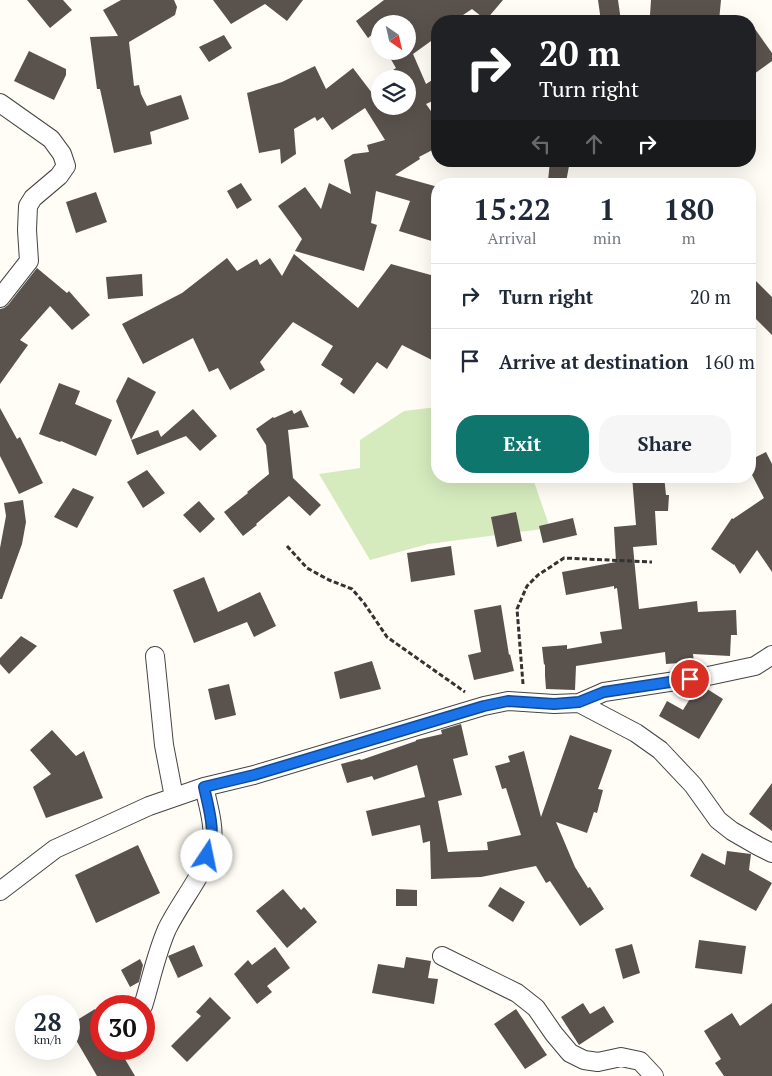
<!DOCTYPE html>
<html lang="en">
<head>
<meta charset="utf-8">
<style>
  :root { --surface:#fff; --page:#f6f6f7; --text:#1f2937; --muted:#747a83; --line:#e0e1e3; --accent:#0f766e }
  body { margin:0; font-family:"PT Serif",serif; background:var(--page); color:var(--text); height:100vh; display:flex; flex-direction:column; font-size:19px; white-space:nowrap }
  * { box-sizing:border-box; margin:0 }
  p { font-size:16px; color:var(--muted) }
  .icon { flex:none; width:28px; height:28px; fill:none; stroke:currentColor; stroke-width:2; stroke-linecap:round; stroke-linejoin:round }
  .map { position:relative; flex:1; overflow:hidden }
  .sheet { position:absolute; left:431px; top:178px; width:325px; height:305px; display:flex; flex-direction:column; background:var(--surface); border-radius:20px; box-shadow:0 5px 20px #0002 }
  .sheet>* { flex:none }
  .banner { position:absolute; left:431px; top:15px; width:325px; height:152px; border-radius:20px; box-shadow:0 5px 20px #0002; background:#202124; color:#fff; overflow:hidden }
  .needle { width:32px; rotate:146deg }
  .fabs { position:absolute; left:371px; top:15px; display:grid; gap:10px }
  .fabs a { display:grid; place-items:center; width:45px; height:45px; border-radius:50%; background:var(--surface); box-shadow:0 5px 20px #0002; font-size:25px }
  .speed { position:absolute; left:15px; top:995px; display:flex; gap:10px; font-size:25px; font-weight:700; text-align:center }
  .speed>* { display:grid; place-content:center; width:65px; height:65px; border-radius:50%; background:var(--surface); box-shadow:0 5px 20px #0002; line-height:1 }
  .speed small { font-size:12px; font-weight:400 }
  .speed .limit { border:8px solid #d22; background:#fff; color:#111 }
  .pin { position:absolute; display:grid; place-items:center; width:42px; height:42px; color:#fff; margin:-21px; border:2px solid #fff; border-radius:50%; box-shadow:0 1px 5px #0007 }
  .me { position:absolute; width:55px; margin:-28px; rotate:11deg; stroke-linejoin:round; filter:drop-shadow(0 0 4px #0008) }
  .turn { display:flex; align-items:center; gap:18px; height:105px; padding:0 25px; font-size:22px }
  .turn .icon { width:65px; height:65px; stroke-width:2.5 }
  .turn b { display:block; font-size:35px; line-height:42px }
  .lanes { display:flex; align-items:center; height:48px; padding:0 25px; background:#0003; justify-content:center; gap:25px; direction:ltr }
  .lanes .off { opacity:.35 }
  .eta { display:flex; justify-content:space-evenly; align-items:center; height:85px; text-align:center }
  .eta b { font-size:30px; font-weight:700; line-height:35px }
  .button { display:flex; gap:10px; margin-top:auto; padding:10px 25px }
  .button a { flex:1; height:58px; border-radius:20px; background:var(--accent); color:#fff; font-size:20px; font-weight:700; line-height:58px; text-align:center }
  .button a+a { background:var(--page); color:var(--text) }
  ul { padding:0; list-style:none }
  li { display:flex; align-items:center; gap:15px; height:65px; padding:0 25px; border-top:1px solid var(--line) }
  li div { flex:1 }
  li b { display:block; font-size:19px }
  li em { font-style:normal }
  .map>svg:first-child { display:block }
  .green { fill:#d5ebbd }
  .building { fill:#5a524d }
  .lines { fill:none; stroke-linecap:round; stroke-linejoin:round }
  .street-casing { stroke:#444; stroke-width:20 }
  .path { stroke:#333; stroke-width:3; stroke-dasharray:5 2.5; stroke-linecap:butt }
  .street { stroke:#fff; stroke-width:18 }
  .route-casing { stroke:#114b97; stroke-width:12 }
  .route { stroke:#1a73e8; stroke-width:9 }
</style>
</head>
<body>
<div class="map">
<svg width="772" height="1076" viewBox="0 0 772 1076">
  <rect width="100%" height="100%" fill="#fffdf5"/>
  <path class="green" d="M437,407l1,69h94l18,52 -122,16 -58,16 -51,-86 41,-6v-28l44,-29z"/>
  <path class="building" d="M27,0h36l9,10 -22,18z
    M121,0h53l3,7 -2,8 -46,27 5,44 5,-1 2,9 6,12 34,-11 8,24 -39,13 2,12 -38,9 -14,-64h-3l-7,-52 28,-1 -15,-26z
    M213,0h90l-16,21 -22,-17 -34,20z
    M384,0h119l-17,20 -14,-11 -18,12h-16v15l-25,18 13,30 11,-7v22l-11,5 12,17v26l-19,10 1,2 -25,16 43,12v56l-39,-12 11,-30 -34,-10 -5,32 6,2 -13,46 -69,-20 7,-12 -24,-33 27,-19 16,22 8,-26 22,11 -7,-34 9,-6 16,-2 -2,-7 18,-5 -20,-32 -33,22 -9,-13 -6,4 -2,-4 -21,12 2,25 -15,10 -1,-15 -21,4 -12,-60 35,-11 33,-16 11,23 27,-21 19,25 8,-5v18h28v-27h-14l2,-2 -3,-7 3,-2 -10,-17h22v-27h-28v18l-6,-9 -6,5 -12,-17z
    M598,0h20l3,21h-20z
    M651,0h70l-2,21h-65l1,-5 -5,-1z
    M750,22l22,31v8l-22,16z
    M224,35l8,13 -23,14 -10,-15z
    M29,51l37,18v6l-12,25 -40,-19z
    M550,161h20l-4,21 -18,-1z
    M241,183l11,17 -15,9 -10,-18z
    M96,192l11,30 -31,11 -10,-31z
    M294,254l64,54 33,-44 47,13v86l-36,-18 -15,24 -10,-7 -23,32 -14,-10 3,-5 -22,-14 12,-19 -40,-24 -33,40 5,8 -35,20 -12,-22 -9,4 -16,-34 -50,26 -21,-40 60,-31 45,-35 10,13 20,-12 3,6 10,-7 12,18z
    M37,268l30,25 2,-2 21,24 -18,15 -22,-24 -30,34 8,5 -28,39v-75l4,-1 4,-3z
    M142,274l1,22 -35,3 -2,-22z
    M750,275l22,22v38l-22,-22z
    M128,377l28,15 -25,48 27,-10 3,7 32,-28 24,27 -17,15 -14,-15 -49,19 -21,-54z
    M59,383l21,8 -5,13 37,16 -16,36 -35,-15 -1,1 -21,-8z
    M0,408l17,31 3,-2 23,46 -24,11 -19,-38z
    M292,410l2,4 7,-4 8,17 -21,3 5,48 28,27 -11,11 -21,-20 -33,28 1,1 -14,11 -19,-24 24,-19 -1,-1 22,-18 -3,-29 -10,-16 17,-12 1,1z
    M766,452l6,12v108l-15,-22 -17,24 -6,-10v1l-23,-16 21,-31 1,1 31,-21 -14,-27v-11z
    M147,470l18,23 -22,15 -16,-26z
    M632,476h32l2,19h3l-1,16h-13l2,34 -24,2 6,62 58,-8 1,11 38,-2 1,25h-6l-1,21 -37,-2 1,8 -28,2 -1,-12 -89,14 -1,24 -29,-1 -1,-13v-12l-1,1 -2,-18 25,-2v4l35,-6 -2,-11 22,-3 -5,-41 -3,1v-3l-48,9 -4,-23 54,-10 -2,-35 22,-2z
    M73,488l21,9 -17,31 -23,-11z
    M23,500l3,22 -4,22 -20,55h-2v-51l6,-32 -2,-13z
    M199,501l16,18 -15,14 -17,-18z
    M516,512l6,29 -25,6 -6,-30z
    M573,518l4,17 -34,8 -4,-17z
    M451,546l4,29 -44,7 -4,-29z
    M204,577l14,35 42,-20 16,34 -22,11 -7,-15 -53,21 -21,-53z
    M501,605l8,50 1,-1 4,17 -40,9 -6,-25 13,-3 -7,-42z
    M21,636l16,10 -28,28 -9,-10v-6z
    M372,661l9,28 -41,10 -6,-27z
    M229,684l7,31 -21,5 -7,-31z
    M704,687l19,12 -24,40 -40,-23 8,-15 16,9 13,-21z
    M461,724l7,31 -15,4 9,36 -24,6 10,51 40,-2 -1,-8 34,-7 -15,-47 -4,1 -7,-23 15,-4 -2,-6 16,-5 17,66 29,-82 42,15 -14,39 5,1 -6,23 -3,-1 -7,21 -31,-11 19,45 13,21 2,-1 14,22 -24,17 -30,-45 -4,2 -10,-17 -55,11 -50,2 -1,-38 -7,2 -3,-18 -48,11 -6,-25 59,-14 -8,-32 -43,15 -2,-4 -25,7 -6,-19 19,-5 1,1 55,-19v-1l26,-6 -1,-4z
    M52,730l24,26 8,-5 19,47 -57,20 -13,-31 18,-13 -21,-24z
    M772,783v48l-23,-17z
    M138,845l22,48 -64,30 -21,-48z
    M727,851l24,3 -2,16 23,13 -16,28 -66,-35 12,-23 23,12z
    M500,887l25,15 -12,20 -25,-16z
    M283,889l18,21 3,-3 13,15 -30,26 -31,-37z
    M396,889l21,1v16h-21z
    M699,940l47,6 -4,28 -47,-6z
    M632,944l8,29 -17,6 -8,-30z
    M194,945l9,21 -25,12 -10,-22z
    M275,947l15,21 -23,18 5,6 -15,12 -23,-30 14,-14 4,5z
    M406,957l25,4 -3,17 10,1 -4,25 -62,-11 6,-29 26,4z
    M140,959l3,6 -4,17 -9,5 -9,-17z
    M210,997l21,21 -44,44 -16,-16 30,-30 -5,-4z
    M583,1003l7,11 14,-8 10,16 -35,23 -18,-28z
    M772,1003v73h-48l-9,-13 6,-4 -17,-28 28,-18 8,13z
    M95,1009l6,10v30h18l16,27h-38l-28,-48v-3z
    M516,1009l31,46 -22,14 -31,-45z"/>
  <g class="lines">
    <defs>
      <path id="street" d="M0,103l51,36 11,15 4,12 -7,10 -26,22 -5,8 -1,24 2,31 -29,37
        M155,656l9,89 10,52
        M579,703l57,30 24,17 33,35 25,35 14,11 26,15 14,7
        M0,891l55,-42 94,-43 55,-19 50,-12 230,-69 24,-5 46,3 25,-1 25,-11 104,-16 47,-10 17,-11
        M442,956l75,37 19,15 18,26 16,19 14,7 14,2 23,-5 19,4 14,15
        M143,1006c8,-26 13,-52 24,-77 13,-27 36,-53 44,-81 5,-17 -3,-44 -7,-61"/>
    </defs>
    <use href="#street" class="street-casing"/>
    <path class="path" d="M287,546l20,22 22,12 23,9 12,14 23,34 78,55
      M523,684l-6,-75 10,-23 11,-11 26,-17 88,4"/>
    <use href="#street" class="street"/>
  </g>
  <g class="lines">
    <defs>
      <path id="route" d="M207,856c10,-22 2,-46 -3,-69l50,-12 230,-69 24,-5 46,3 25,-2 25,-10 86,-13"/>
    </defs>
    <use href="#route" class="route-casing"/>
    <use href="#route" class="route"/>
  </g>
</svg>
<div class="fabs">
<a><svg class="needle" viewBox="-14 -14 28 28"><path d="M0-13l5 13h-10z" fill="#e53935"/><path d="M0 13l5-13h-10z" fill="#747a83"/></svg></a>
<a><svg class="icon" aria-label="layers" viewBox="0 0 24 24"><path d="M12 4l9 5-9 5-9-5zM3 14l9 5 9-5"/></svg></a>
</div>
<div class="speed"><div>28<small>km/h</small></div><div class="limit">30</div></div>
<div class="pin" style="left:690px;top:679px;background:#d93025"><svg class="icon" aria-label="arrive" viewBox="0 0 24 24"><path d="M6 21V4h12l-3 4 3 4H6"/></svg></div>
<svg class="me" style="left:207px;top:856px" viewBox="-20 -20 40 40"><circle r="19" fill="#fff"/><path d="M0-13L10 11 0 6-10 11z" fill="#1a73e8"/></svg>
<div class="banner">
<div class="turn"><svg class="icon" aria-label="right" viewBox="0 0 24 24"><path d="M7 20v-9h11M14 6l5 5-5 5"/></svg><div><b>20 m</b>Turn right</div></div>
<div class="lanes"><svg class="icon off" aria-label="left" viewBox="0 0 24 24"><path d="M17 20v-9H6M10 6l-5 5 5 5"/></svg><svg class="icon off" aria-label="ahead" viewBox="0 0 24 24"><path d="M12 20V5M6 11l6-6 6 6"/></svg><svg class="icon" aria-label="right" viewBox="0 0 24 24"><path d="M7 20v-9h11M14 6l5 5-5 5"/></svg></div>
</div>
<section class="sheet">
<div class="eta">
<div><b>15:22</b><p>Arrival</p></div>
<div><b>1</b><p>min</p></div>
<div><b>180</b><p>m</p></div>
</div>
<ul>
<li><svg class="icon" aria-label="right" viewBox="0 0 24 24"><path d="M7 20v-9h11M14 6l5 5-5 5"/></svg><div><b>Turn right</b></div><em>20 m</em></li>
<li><svg class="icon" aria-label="arrive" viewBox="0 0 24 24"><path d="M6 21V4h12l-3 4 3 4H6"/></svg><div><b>Arrive at destination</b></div><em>160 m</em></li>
</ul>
<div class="button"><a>Exit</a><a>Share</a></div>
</section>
</div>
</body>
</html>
